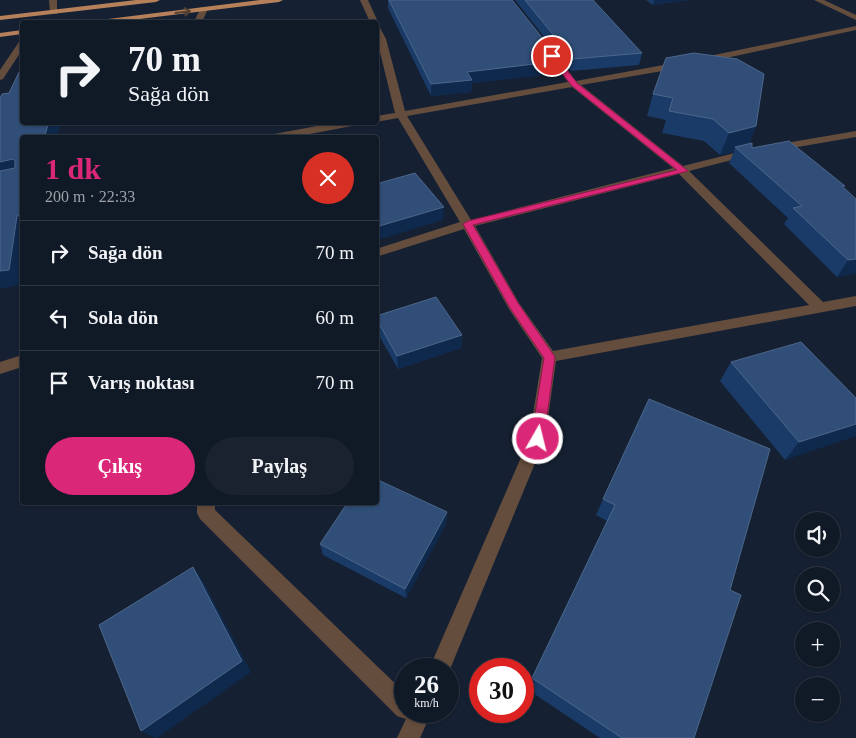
<!DOCTYPE html>
<html lang="tr">
<head>
<meta charset="utf-8">
<style>
  :root { --surface:#101926; --page:#19222e; --text:#f1f3f6; --muted:#9ca0a7; --line:#303843; --accent:#db2777 }
  body { margin:0; font-family:"Times New Roman",serif; background:var(--page); color:var(--text); height:100vh; display:flex; flex-direction:column; font-size:19px; white-space:nowrap }
  * { box-sizing:border-box; margin:0 }
  p { font-size:16px; color:var(--muted) }
  .icon { flex:none; width:28px; height:28px; fill:none; stroke:currentColor; stroke-width:2; stroke-linecap:round; stroke-linejoin:round }
  .map { position:relative; flex:1; overflow:hidden }
  .sheet { position:absolute; left:20px; top:135px; width:359px; height:370px; display:flex; flex-direction:column; background:var(--surface); border-radius:5px; box-shadow:0 1px 4px #0004,0 0 0 1px var(--line) }
  .sheet>* { flex:none }
  .banner { position:absolute; left:20px; top:20px; width:359px; height:105px; border-radius:5px; box-shadow:0 1px 4px #0004,0 0 0 1px var(--line); background:#101926; color:var(--text); overflow:hidden }
  .tools { position:absolute; left:795px; top:512px; display:grid; gap:10px }
  .tools a { display:grid; place-items:center; width:45px; height:45px; border-radius:50%; background:var(--surface); box-shadow:0 1px 4px #0004,0 0 0 1px var(--line); font-size:25px }
  .speed { position:absolute; left:394px; top:658px; display:flex; gap:10px; font-size:25px; font-weight:700; text-align:center }
  .speed>* { display:grid; place-content:center; width:65px; height:65px; border-radius:50%; background:var(--surface); box-shadow:0 1px 4px #0004,0 0 0 1px var(--line); line-height:1 }
  .speed small { font-size:12px; font-weight:400 }
  .speed .limit { border:8px solid #d22; background:#fff; color:#111 }
  .pin { position:absolute; display:grid; place-items:center; width:42px; height:42px; color:#fff; margin:-21px; border:2px solid #fff; border-radius:50%; box-shadow:0 1px 5px #0007 }
  .me { position:absolute; width:55px; margin:-28px; rotate:8deg; stroke-linejoin:round; filter:drop-shadow(0 0 4px #0008) }
  .turn { display:flex; align-items:center; gap:18px; height:105px; padding:0 25px; font-size:22px }
  .turn .icon { width:65px; height:65px; stroke-width:2.5 }
  .turn b { display:block; font-size:35px; line-height:42px }
  .round { display:grid; place-items:center; flex:none; width:52px; height:52px; border-radius:26px; background:var(--page) }
  .head { display:flex; align-items:center; justify-content:space-between; height:85px; padding:0 25px }
  h1 { font-size:30px; font-weight:700; line-height:38px; color:var(--accent) }
  .cta { display:flex; gap:10px; margin-top:auto; padding:10px 25px }
  .cta a { flex:1; height:58px; border-radius:30px; background:var(--accent); color:#fff; font-size:20px; font-weight:700; line-height:58px; text-align:center }
  .cta a+a { background:var(--page); color:var(--text) }
  ul { padding:0; list-style:none }
  li { display:flex; align-items:center; gap:15px; height:65px; padding:0 25px; border-top:1px solid var(--line) }
  li div { flex:1 }
  li b { display:block; font-size:19px }
  li em { font-style:normal }
  .map>svg:first-child { display:block }
  .lines { fill:none; stroke-linecap:round; stroke-linejoin:round }
  .service { fill:#654d3d; fill-rule:evenodd }
  .minor { fill:#654d3d; fill-rule:evenodd }
  .trunk { fill:#b6805a; fill-rule:evenodd }
  .wall { fill:#1a3b67 }
  .shaded-wall { fill:#0f294c }
  .building { fill:#304e77; stroke:#4c678b }
  .oneway { stroke:#554033 }
  .route { fill:#db2777; stroke:#8e194d }
</style>
</head>
<body>
<div class="map">
<svg width="856" height="738" viewBox="0 0 856 738">
  <rect width="100%" height="100%" fill="#152133"/>
  <g class="lines">
    <path class="service" d="M201,7l7,2 -6,13h-8z"/>
    <path class="minor" d="M49,0h8v14l-7,-2z
      M360,0h8l10,22 -1,2 -7,-2z
      M814,0h10l32,15v5z
      M376,26h3l7,13 19,72 163,-29 -25,-33 4,-3 3,1 26,34 104,-19 176,-36v4l-176,38 -99,17 102,81 68,-17 4,1 1,2 -1,2 -66,17 134,131 33,-6v10l-300,55 -11,78 -97,235v-5h-19l100,-230 13,-81 -33,-49 -45,-80 -88,28v-8l84,-27 -62,-104 -22,4v-6l19,-3 -19,-77zM572,87l101,81 -202,52 -64,-104zM679,174l130,131 -256,46 -34,-48 -44,-77z
      M19,42h3v8l-19,29 -3,1v-10z
      M338,122h24l-5,3 -68,13h-25l5,-3z
      M856,131v6l-82,14 -5,-3 5,-3z
      M22,355v12l-22,7v-12z
      M197,502h18v8l190,183v18h27l-12,27h-23l9,-19 -9,-3 -197,-197 -3,-6z"/>
    <path class="trunk" d="M136,0h24l-4,2 -156,18v-4z
      M260,0h23l-4,2 -164,20h-19l4,-2z
      M22,30v4l-22,3v-4z"/>
  </g>
  <path class="wall" d="M388,0h124l48,60 -2,12 -16,2v1l-70,8 -1,9 -40,4 -43,-88z
    M515,0h78l49,53 -3,12 -68,6z
    M646,0h43l-36,5z
    M666,58l90,68 -7,18 3,4 92,40 12,11v74l-19,4 -53,-53 4,-6 -59,-55 5,-11 -14,3 -16,-14 -42,-8 4,-13 -19,-4 6,-22z
    M376,316l86,19 -1,13 -63,21 -22,-39z
    M731,362l125,36 -71,62 -65,-79z
    M649,399l81,191 -36,148h-94l-73,-49 80,-168 -11,-6z
    M447,512l-1,12 -40,74 -83,-43 -3,-11z"/>
  <path class="shaded-wall" d="M654,0h35l-36,5z
    M543,63l-1,12 -70,8 -1,9 -40,4v-12l36,-12z
    M49,122h13l-6,16h-12z
    M756,126l-9,22 -12,-1 -1,5 -14,3 9,-22z
    M13,159l9,15 -22,6v-18z
    M444,207l-1,13 -65,20v6h-2v-19z
    M22,215v44l-3,26 -19,4v-18l17,-55z
    M856,259v14l-19,4 11,-17z
    M462,335l-1,13 -63,21 -1,-13z
    M856,424v12l-71,24 14,-18z
    M447,512l-1,12 -40,74 -1,-9z
    M193,567l10,14 48,91 -94,66h-3l-13,-7z"/>
  <path class="building" d="M389,0h123l48,60 -18,1 1,2 -76,9 5,8 -41,4z
    M525,0h68l49,53 -69,6z
    M694,53l43,6 27,15 -8,52 -27,7 -16,-14 -44,-8 4,-13 -20,-4 13,-36z
    M22,66v56h27l-5,16h-22v77l-5,1 -8,54 -9,1v-100l15,-3v-7l-2,-2 -13,3v-64l2,-4 7,-1z
    M789,141l56,45h-3l14,13v60l-8,1 -55,-52 9,-2 -67,-59 17,-4v5z
    M415,173l29,34 -68,20v-43z
    M436,297l26,38 -65,21 -21,-38v-2z
    M801,342l55,56v26l-57,18 -68,-80z
    M649,399l121,50 -40,141 11,5 -47,143h-72l-90,-60 83,-173 -12,-6z
    M376,479l71,33 -42,77 -85,-45 28,-42h28z
    M193,567l49,94 -101,70 -42,-106z"/>
  <defs><path id="oneway-shaft" d="M-6 0H5M1.5-3L5.5 0L1.5 3" fill="none" stroke-width="1.6" stroke-linecap="round" stroke-linejoin="round" transform="scale(1.25)"/></defs>
  <use class="oneway" href="#oneway-shaft" transform="translate(183 12) rotate(-7)"/>
  <path class="route" d="M550,55h5l22,28 111,88 -215,54 45,78 37,54 -11,82 -2,4 -4,1 -5,-1 -2,-4 13,-81 -34,-50 -47,-84 5,-3 209,-51 -105,-84 -22,-28z"/>
</svg>
<div class="tools">
<a><svg class="icon" aria-label="sound" viewBox="0 0 24 24"><path d="M4 9h4l5-4v14l-5-4H4zM17 9q2 3 0 6"/></svg></a>
<a><svg class="icon" aria-label="search" viewBox="0 0 24 24"><circle cx="10" cy="10" r="6"/><path d="M15 15l6 6"/></svg></a>
<a>+</a>
<a>−</a>
</div>
<div class="speed"><div>26<small>km/h</small></div><div class="limit">30</div></div>
<div class="pin" style="left:552px;top:56px;background:#d93025"><svg class="icon" aria-label="arrive" viewBox="0 0 24 24"><path d="M6 21V4h12l-3 4 3 4H6"/></svg></div>
<svg class="me" style="left:538px;top:439px" viewBox="-20 -20 40 40"><circle r="17" fill="#db2777" stroke="#fff" stroke-width="3"/><path d="M0-11L8 9 0 5-8 9z" fill="#fff"/></svg>
<div class="banner">
<div class="turn"><svg class="icon" aria-label="right" viewBox="0 0 24 24"><path d="M7 20v-9h11M14 6l5 5-5 5"/></svg><div><b>70 m</b>Sağa dön</div></div>
</div>
<section class="sheet">
<div class="head"><div><h1>1 dk</h1><p>200 m · 22:33</p></div><a class="round" style="background:#d93025;color:#fff"><svg class="icon" aria-label="close" viewBox="0 0 24 24"><path d="M6 6l12 12M18 6L6 18"/></svg></a></div>
<ul>
<li><svg class="icon" aria-label="right" viewBox="0 0 24 24"><path d="M7 20v-9h11M14 6l5 5-5 5"/></svg><div><b>Sağa dön</b></div><em>70 m</em></li>
<li><svg class="icon" aria-label="left" viewBox="0 0 24 24"><path d="M17 20v-9H6M10 6l-5 5 5 5"/></svg><div><b>Sola dön</b></div><em>60 m</em></li>
<li><svg class="icon" aria-label="arrive" viewBox="0 0 24 24"><path d="M6 21V4h12l-3 4 3 4H6"/></svg><div><b>Varış noktası</b></div><em>70 m</em></li>
</ul>
<div class="cta"><a>Çıkış</a><a>Paylaş</a></div>
</section>
</div>
</body>
</html>
